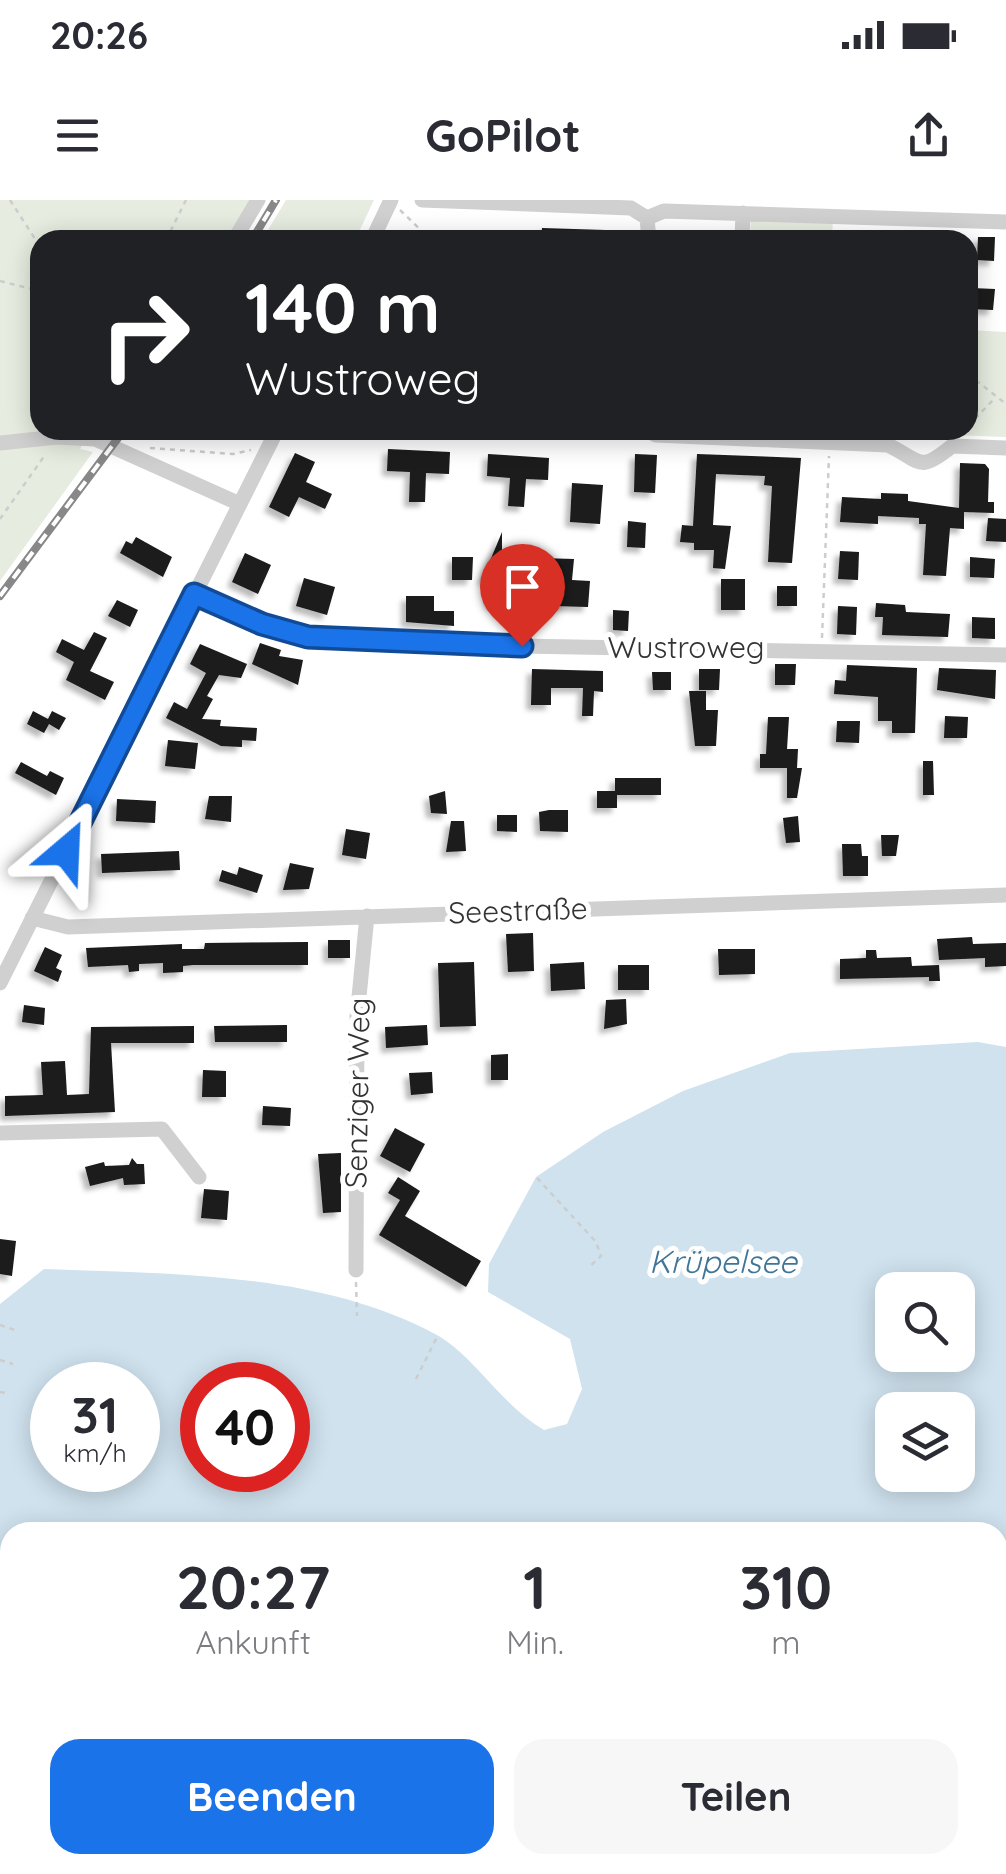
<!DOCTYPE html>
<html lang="de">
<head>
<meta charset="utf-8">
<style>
  :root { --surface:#fff; --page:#f7f7f7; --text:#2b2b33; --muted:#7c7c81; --accent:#1a73e8 }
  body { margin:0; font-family:Quicksand,sans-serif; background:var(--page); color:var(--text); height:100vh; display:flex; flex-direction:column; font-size:38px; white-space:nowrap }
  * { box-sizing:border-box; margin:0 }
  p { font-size:32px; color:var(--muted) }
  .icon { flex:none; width:55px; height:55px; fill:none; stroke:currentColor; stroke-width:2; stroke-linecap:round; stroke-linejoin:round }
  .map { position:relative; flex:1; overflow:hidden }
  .details { position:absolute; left:0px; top:1322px; width:1008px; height:352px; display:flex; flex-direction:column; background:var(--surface); border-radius:30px 30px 0 0; box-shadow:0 5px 25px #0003 }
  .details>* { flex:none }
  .hud { position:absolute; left:30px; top:30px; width:948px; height:210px; border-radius:30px; box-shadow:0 5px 25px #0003; background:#202124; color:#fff; overflow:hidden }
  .tools { position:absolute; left:875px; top:1072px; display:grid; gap:20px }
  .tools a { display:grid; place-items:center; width:100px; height:100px; border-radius:20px; background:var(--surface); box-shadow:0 5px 25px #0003; font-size:50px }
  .speed { position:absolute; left:30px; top:1162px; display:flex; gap:20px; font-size:50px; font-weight:700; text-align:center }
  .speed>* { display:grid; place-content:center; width:130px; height:130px; border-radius:50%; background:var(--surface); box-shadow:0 5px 25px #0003; line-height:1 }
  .speed small { font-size:25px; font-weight:400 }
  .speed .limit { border:15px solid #d22; background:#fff; color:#111 }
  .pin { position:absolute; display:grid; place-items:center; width:85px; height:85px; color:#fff; margin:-102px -42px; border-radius:50% 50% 50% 0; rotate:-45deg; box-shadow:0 0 10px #0007 }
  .pin .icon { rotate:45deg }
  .me { position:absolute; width:110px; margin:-55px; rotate:26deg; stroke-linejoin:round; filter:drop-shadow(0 0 8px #0008) }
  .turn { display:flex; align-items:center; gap:35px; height:210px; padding:0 50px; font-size:45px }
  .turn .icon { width:130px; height:130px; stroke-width:2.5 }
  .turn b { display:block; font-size:70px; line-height:85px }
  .eta { display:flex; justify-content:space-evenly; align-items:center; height:170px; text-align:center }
  .eta b { font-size:60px; font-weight:800; line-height:70px }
  .primary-button { display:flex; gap:20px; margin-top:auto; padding:20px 50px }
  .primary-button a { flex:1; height:115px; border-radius:30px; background:var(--accent); color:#fff; font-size:40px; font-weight:800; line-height:115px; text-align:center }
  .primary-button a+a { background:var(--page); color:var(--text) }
  .status { display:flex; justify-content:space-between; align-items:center; height:70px; padding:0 50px; background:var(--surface); direction:ltr }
  .status svg { height:28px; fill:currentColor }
  header { display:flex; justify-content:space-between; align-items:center; height:130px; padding:0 50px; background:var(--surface); font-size:45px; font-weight:800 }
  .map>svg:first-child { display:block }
  .green { fill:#e6ecdf }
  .water { fill:#cfe2ee; fill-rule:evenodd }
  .building { fill:#1a1a1a; filter:url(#shadow) }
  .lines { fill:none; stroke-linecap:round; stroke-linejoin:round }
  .path { stroke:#cdcdcd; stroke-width:2.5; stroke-dasharray:5 5; stroke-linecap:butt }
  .minor { stroke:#d0d0d0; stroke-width:15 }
  .rail-casing { stroke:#888; stroke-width:8 }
  .rail { stroke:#fff; stroke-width:4; stroke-dasharray:11; stroke-linecap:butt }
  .route-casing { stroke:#114b97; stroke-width:25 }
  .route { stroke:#1a73e8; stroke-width:18 }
  .labels { text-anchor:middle; stroke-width:10; stroke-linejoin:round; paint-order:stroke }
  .street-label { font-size:30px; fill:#333; stroke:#fff }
  .water-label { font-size:32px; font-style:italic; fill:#3f7597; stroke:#fff }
</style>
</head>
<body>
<div class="status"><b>20:26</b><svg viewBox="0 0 49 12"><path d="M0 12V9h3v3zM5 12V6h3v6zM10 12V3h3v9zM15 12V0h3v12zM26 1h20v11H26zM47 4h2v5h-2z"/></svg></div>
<header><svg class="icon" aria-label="menu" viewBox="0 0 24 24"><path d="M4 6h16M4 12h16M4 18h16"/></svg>GoPilot<svg class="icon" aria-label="share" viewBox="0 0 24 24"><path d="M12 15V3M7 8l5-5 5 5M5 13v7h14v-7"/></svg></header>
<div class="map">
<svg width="1006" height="1674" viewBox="0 0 1006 1674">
  <defs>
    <filter id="shadow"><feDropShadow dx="-5" dy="5" stdDeviation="2.5" flood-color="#0004"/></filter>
  </defs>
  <rect width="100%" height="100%" fill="#fff"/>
  <path class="green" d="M0,0h252l-24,40h-188v190h50l-10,19 13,3 -93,129z
    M286,0h88l-19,40h-93z
    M751,15l82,2 -1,23h-82z
    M968,130l38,2v105l-168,-6 130,-1z"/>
  <path class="water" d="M978,842l28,5v675l-8,-3v-187h-988v333h374l-4,9h-380v-570l44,-35c128,5 275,3 391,65 38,20 68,73 109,96l23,-6 15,-35 -12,-50 -82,-47 1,-28 47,-87 67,-45 80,-41 107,-38zM892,1090h66v65h-66zM52,1185h86v85h-86zM202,1185h86v85h-86zM892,1210h66v65h-66z"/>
  <path class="building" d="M542,28l95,3v9h-96z
    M978,37h17l-1,24 -17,-1z
    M972,88l23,1 -2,21 -23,-1z
    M388,249l62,3 -1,22 -23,-1 -1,29h-16l1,-30 -23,-1z
    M295,253l20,9 -9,20 26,12 -7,15 -26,-12 -10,20 -20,-10z
    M488,254l61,4 -1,22 -22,-1 -2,28 -16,-1 2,-28 -23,-2z
    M635,254l22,1 -2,38 -21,-1z
    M697,254l104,4 -9,105 -24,-1 4,-76 -8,-1 1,-9 -49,-2 -3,51 18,1 -6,43 -12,-1 1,-18h-20v-7l-14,-1 2,-17 11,1z
    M960,263l25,1 4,5 -1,33h6v11l-30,-1v17l-14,-1 -4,48 -23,-1 3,-51h-7v-6l-41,-2v8l-38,-2 2,-25 39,2v-6l27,1v7l51,7z
    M572,283l31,2 -3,39 -30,-2z
    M988,318l18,1v23l-20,-1z
    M628,321l18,2 -1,25 -18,-1z
    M502,332v23l14,1 -1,21 23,1 1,-20 35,1 -2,21 18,1 -2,26 -98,-3 1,-24h-9z
    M136,337l36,20 -9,20 -43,-24 6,-12 6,3z
    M840,351l19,1 -1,28 -20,-1z
    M245,353l26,12 -13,29 -26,-12z
    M452,357h21l-1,23h-20z
    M970,357l25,2 -1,19 -24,-1z
    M304,378l31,9 -8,28 -31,-9z
    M721,379h24v31h-24z
    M777,386h20v20h-20z
    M406,396h28v15h20v15l-48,-4z
    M117,400l21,10 -8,17 -22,-11z
    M876,403l29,2 1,7 44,2 -2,23 -66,-2 1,-18h-8z
    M838,406l19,1 -1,28 -19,-1z
    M613,410l16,1 -1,20 -15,-1z
    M972,417l23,1v21l-23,-1z
    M94,432l13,6 -17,33 24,11 -9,18 -39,-20 8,-18 -18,-10 6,-13 22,11z
    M260,443l21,7 -2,6 24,4 -5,25 -46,-21z
    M200,444l47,20 -6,14 -22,-3 -12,21 6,3 -11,20 19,1 -1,6 37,2 -1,13 -14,-1v7l-21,-1 -55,-28 8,-16 13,7 19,-36 -16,-9z
    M775,464h21l-1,21h-20z
    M847,465l70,3 -2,65h-23v-12h-14v-24l-44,-3 1,-14 11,1z
    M939,468l57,2 -1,29 -58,-9z
    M532,469l71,2v21l-9,-1 -1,25h-11l1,-28h-32v17h-20z
    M699,469h21l-1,21h-20z
    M652,472h19v18h-18z
    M689,491h17v19h12l-2,36h-21z
    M33,511l15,8 4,-8 14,7 -7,12 -10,-6 -5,9 -17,-9z
    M945,516l23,1 -1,21h-23z
    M768,517h21l-2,32h11l-1,19h5l-5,30h-10v-30h-27v-14h6z
    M837,521h23l-1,22 -23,-1z
    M168,540l30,3 -3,26 -30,-3z
    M923,561h10l1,34h-11z
    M21,562l26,14 3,-5 14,7 -8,17 -41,-22z
    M615,578h46v17h-44v13h-20v-17h18z
    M445,591l2,23 -16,-1 -2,-17z
    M209,596h23l-1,26 -26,-3z
    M117,599l39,2 -1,22 -39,-2z
    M549,610h19v22l-28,-1 -1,-19z
    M497,615h20v17l-20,-1z
    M798,616l2,26 -14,1 -3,-25z
    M451,621h13l2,30 -20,1z
    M346,629l24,4 -4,26 -24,-4z
    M881,635h18l-3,21h-14z
    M842,644h19l1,12h6v20h-25z
    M179,651l1,19 -78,3 -1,-19z
    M290,663l24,5 -5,21 -26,1z
    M239,667l24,8 -6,18 -38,-12 3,-11 15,5z
    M533,733l1,38 -26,1 -2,-38z
    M972,737l1,7 33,-1v23l-21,1v-9l-46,2 -2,-21z
    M328,740h22v18h-22z
    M308,742v23h-115l-10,1v6l-20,1v-10l-24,1v7l-10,1 -1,-7 -40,2 -2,-19 96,-4v5h22l1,-6z
    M45,747l17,8 -6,13 6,3 -4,11 -24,-11z
    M718,749h37v25l-36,1z
    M866,750h10l1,8 34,-1 1,9 27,-1 1,16h-11v-4l-89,2v-20l26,-1z
    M474,762l2,64 -36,1 -2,-64z
    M584,762l1,27 -34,2 -1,-27z
    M618,765h31v25h-31z
    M626,799l1,25 -23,5 2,-29z
    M24,805l21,3 -1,17 -22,-3z
    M287,825v17h-72l-1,-16z
    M427,825l1,20 -42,3 -1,-21z
    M194,826v17h-83l4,69 -110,4v-20l38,-1 -2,-33 24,-1 2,34 22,-1 2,-67z
    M508,854v26h-17v-25z
    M203,870l23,1v26h-24z
    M432,872l1,21 -22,2 -2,-22z
    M263,906l28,2 -1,18 -28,-1z
    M395,928l30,16 -15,28 -30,-16z
    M341,953v59l-18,1 -5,-59z
    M132,958l5,6h7l1,20 -21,1 -1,-7 -33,8 -5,-19 19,-5 1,4 24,-1z
    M398,977l22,14 -15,25 76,45 -15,26 -87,-52 21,-35 -12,-7z
    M204,989l25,2 -2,29 -26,-2z
    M0,1039l16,2 -4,35 -12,-2z"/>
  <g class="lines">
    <path class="path" d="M10,0l27,42 3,19
      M400,10l31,30
      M166,40l20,-40
      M0,81l40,10
      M968,174l38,30
      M968,226l27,-28
      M150,248l83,6 18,-4
      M0,319l45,-64
      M822,438l7,-182
      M537,978l59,64 5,14 -12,11
      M356,1082l1,34
      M0,1125l15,5
      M0,1160l13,4
      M416,1179l22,-44
      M0,1192l6,1
      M0,1522l10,1
      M0,1536l10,2
      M0,1576l7,1
      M308,1674l5,-9"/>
    <path class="minor" d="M422,0l209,8 16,10
      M647,18l17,-7 342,11
      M647,18l2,22
      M234,40l24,-40
      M372,40l19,-40
      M742,40l1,-27
      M646,230l10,5 232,10c33,16 30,29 64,1l54,2
      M0,243l57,-6 38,2 145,65
      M195,394l89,37 80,12 642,12
      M32,718l36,9 938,-32
      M0,783l277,-553
      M0,933l162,-4 37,48
      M356,1070l1,-253 10,-101
      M998,1634l8,-12
      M462,1674l2,-9
      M617,1674l10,-9"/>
    <defs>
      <path id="rail" d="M252,40l24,-40
        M0,396l124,-166"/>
    </defs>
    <use href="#rail" class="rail-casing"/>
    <use href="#rail" class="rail"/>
  </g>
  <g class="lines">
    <defs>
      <path id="route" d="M66,651l128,-257 68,30 46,13 214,9"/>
    </defs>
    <use href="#route" class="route-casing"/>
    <use href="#route" class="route"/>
  </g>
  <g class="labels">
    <g class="street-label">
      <text x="686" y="458">Wustroweg</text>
      <text transform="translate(518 711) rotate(-2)" y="10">Seestraße</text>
      <text transform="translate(358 893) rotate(-89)" y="10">Senziger Weg</text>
    </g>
    <g class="water-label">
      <text x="723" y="1073">Krüpelsee</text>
    </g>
  </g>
</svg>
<div class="tools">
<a><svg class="icon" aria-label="search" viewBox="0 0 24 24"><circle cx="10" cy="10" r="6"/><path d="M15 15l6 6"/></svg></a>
<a><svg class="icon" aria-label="layers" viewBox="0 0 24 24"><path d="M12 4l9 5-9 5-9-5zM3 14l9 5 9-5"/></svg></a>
</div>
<div class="speed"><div>31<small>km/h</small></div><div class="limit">40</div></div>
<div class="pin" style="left:522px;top:446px;background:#d93025"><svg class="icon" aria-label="arrive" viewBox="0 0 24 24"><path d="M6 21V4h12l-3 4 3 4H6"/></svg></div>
<svg class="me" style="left:66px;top:651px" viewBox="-20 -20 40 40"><path d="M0-17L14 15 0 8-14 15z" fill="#1a73e8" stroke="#fff" stroke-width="4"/></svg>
<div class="hud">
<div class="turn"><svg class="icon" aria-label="right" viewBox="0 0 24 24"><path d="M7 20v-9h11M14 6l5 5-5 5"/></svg><div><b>140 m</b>Wustroweg</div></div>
</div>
<section class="details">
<div class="eta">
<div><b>20:27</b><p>Ankunft</p></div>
<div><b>1</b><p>Min.</p></div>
<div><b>310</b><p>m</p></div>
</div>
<div class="primary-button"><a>Beenden</a><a>Teilen</a></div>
</section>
</div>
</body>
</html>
